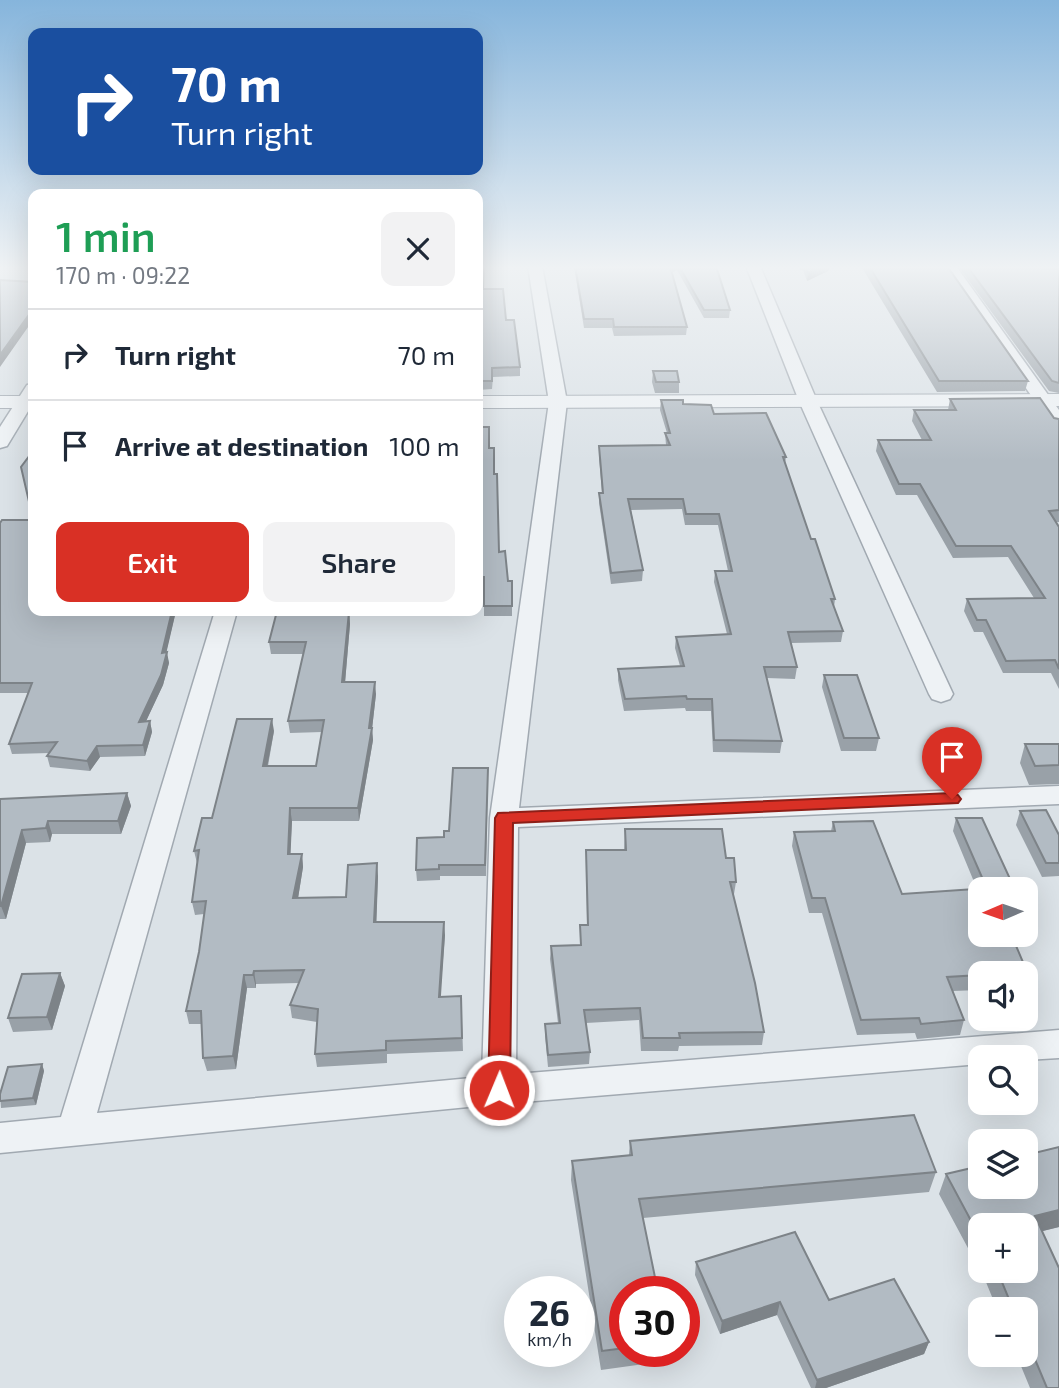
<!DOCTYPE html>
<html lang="en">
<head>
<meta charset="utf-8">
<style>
  :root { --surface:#fff; --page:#f2f2f3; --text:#1f2937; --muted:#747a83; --line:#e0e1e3; --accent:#d93025 }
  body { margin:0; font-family:"Exo 2",sans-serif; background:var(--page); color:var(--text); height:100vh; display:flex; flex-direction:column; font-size:26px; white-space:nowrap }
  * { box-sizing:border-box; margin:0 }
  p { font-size:23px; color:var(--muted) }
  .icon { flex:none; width:38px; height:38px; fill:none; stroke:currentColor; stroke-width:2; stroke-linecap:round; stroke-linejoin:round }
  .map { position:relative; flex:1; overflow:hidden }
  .panel { position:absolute; left:28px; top:189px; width:455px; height:427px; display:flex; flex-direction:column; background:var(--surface); border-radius:14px; box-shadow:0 7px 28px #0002 }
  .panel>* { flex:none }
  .banner { position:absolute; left:28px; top:28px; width:455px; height:147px; border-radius:14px; box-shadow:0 7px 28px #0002; background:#1a4fa0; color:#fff; overflow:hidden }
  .needle { width:46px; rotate:268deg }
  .controls { position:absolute; left:968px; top:877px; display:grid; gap:14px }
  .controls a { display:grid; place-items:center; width:70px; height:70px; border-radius:14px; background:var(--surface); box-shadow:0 7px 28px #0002; font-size:35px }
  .speed { position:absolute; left:504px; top:1276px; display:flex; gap:14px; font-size:35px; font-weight:700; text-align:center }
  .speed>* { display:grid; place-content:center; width:91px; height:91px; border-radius:50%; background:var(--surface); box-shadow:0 7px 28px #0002; line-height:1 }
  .speed small { font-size:18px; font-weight:400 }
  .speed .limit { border:10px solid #d22; background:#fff; color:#111 }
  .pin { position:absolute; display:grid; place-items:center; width:60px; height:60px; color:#fff; margin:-72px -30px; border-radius:50% 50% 50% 0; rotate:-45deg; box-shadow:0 0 7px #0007 }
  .pin .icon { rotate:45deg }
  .me { position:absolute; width:77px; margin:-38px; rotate:1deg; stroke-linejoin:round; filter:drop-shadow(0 0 5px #0008) }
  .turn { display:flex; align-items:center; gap:24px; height:147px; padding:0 28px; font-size:32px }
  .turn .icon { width:91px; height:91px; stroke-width:2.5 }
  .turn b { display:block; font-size:49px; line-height:60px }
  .round { display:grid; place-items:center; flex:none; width:74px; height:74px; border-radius:14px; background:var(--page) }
  .summary { display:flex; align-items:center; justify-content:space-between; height:119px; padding:0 28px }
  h1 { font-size:42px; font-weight:600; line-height:52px; color:#1e9e55 }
  .action { display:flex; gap:14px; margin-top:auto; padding:14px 28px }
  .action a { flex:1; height:80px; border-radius:14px; background:var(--accent); color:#fff; font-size:28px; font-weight:600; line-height:80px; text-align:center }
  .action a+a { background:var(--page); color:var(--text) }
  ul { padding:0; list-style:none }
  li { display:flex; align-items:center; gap:21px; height:91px; padding:0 28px; border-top:2px solid var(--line) }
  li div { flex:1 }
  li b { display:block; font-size:26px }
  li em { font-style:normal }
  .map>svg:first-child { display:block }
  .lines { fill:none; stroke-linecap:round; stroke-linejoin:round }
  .minor-casing { stroke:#a1a9b1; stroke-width:3 }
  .tertiary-casing { stroke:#a1a9b1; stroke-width:2 }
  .minor { fill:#eef2f5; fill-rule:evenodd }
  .tertiary { fill:#eef2f5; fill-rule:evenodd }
  .wall { fill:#99a1a8 }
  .shaded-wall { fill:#7d8388 }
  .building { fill:#b2bbc3; stroke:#7d8388; stroke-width:2 }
  .route { fill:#d93025; stroke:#8d1f18; stroke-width:2 }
</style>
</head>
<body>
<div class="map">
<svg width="1059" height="1388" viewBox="0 0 1059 1388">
  <rect width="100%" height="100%" fill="#dbe2e7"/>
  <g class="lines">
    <defs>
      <path id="minor" d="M528,266h14l25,136 -48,406 540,-22v18l-541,23 -2,247 543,-44v28l-33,2v-3h-46v7l-481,40 -499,49v-30l61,-6 154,-506h22l-140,502 385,-36 8,-259 59,-416z
        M746,266h14l57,135 136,293 -3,5 -9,3 -9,-3 -3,-5 -130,-293z
        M941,266h15l103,144v18l-6,-1z
        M33,384v19l-26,43 -7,2v-21l27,-42z"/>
      <path id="tertiary" d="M1059,394v12l-581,2v-12z
        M0,396h33v12h-33z"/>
    </defs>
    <use href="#minor" class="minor-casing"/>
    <use href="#tertiary" class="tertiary-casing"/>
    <use href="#minor" class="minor"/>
    <use href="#tertiary" class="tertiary"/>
  </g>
  <path class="wall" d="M574,266h142l14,44 -1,8h-25l-27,-48 -5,3 15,54 -1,8 -72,1 -2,-8h-28z
    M798,266h31l-1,5 -21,10 -4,-11h-3z
    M861,266h86l81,115 -3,10 -88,1z
    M958,266h82l3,3h16v124l-10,-2z
    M478,269l6,20 22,31 14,47v9l-27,1 -1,12 -14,1z
    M653,371l26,11v11h-24l-3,-11z
    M950,399l109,20v103h-3l3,5v162l-8,-16h-48l-20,-41h-9l-10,-21 3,-12 67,-1 -26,-41 -55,1 -36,-63h-21l-20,-44 2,-11h44l-10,-19 2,-11h34z
    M661,400l22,4 31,10 72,43 -1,6 26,76 24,60 -1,8 9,24 -2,11 -50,1 6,24 -2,12 -28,-1 15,63 -2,12 -67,-1 -2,-41h-25l-1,-3 -61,3 -6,-31v-11l62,-3 -5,-18 1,-11 51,-3 -13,-52 1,-11h13l-10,-46h-33l-3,-16 -51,1 12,60 -1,11 -31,3 -12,-81v-10h3l-3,-37v-10l67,-1 -1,-12h2l-7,-23z
    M478,427l11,21 6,26 4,78 9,29h4v35h-28v-29h-6z
    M0,523l33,88h143l-10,41 3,11 -6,22 -17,36h4l2,11 -7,24 -45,1 -10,14 -40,-4 -3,-11 3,-3 -38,1 -3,-10 19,-51h-28z
    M349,612l1,12 -5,58 31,12 -4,35 1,11 -14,81h-67l-2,33h12l1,13 -5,31 48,-1 32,-21 -2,46 69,13 -5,62 21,-1 2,55 -76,3v9l-70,4 -2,-13 2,-32 -25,-4 -2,-13 9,-22 -43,1v4h-9l-11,81 -29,2 -4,-13 -1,-34h-13l-3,-13 13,-59 5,-38 -9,1 -3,-13 5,-39 -3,-12 18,-33 62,-87 -6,35h48l6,-34 -32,1 -2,-12 16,-67h-33l-2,-12z
    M824,675l55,63 -3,13h-35l-19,-64z
    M1025,744h34v40l-30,1 -9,-22z
    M488,768l-2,108h-46v4l-23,1 -1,-11 33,-39z
    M127,793l4,13 -10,28h-69l-2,8 -24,1 -20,76h-6v-120z
    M1020,811l39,24v41l-17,1 -26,-52z
    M956,818l55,63 -3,8h-28l48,85 -2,8v-9h-46v17l-27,1 11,29 -4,15 -43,4 -2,-6 -58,2 -35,-122h-13l-17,-67 2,-14 37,-1 2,-9 69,72 75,-5 -24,-58z
    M625,829l101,29 10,24 -2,12h-1l31,138 -2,13 -83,1 -1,5h-37l-2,-31 -53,3 4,29 -1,12 -41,3 -3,-31v-12l13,-1 -8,-64 1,-13 29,-1v-20h7l-1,-75h38z
    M60,973l5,13 -13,44 -39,2 -5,-14z
    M42,1064l2,7 -8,34 -35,3 -1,-14z
    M630,1141l306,31 -7,20 -286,26 -18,74v59h42l-1,10 -65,9 -30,-190 1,-19 57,-6z
    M1059,1147v80l-17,4 17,157h-29l-14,-34h10v-45h-29l-16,-39h45l-46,-45v43l-8,-19 -3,1 -30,-56 7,-20z
    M696,1262l133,38 100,42 -5,12 -98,34h-15l-34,-73 -57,19 -25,-59z"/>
  <path class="shaded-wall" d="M670,266h7v4l-8,4z
    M824,266h5l-1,5 -21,10 1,-8z
    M33,305v15l-33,47v-12z
    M172,611h4l-12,52 -2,-10z
    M349,612l1,12 -6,71 -2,-13z
    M167,652l2,11 -6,22 -22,47 -2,-10z
    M375,682l1,12 -4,35 1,11 -14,81 -1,-13z
    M272,719l2,12 -9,47 -2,-12z
    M150,721l2,11 -7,24 -2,-11z
    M97,746l3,11 -10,14 -3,-10z
    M127,793l4,13 -10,28 -3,-13z
    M290,808l2,13 -2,46 -2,-13z
    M48,821l4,13 -2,8 -4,-14z
    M22,830l4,13 -20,76 -5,-13z
    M302,854l1,13 -7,44 -3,-13z
    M377,863l1,13 -2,59 -2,-13z
    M444,922l1,13 -5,75 -1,-13z
    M254,971l2,13v4l-3,-13z
    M60,973l5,13 -13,44 -5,-13z
    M244,975l3,13 -11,81 -3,-13z
    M42,1064l2,7 -8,34 -3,-7z
    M1059,1210v17l-32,8 8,-19z
    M976,1230h3l-7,19 -3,1z
    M780,1302l-3,13 -57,19 2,-13z
    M929,1342l-5,12 -98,34h-11l2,-8z"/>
  <path class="building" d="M575,266h95l17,61h-73l-1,-8h-29z
    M679,266h37l14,44h-26z
    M805,266h19l-16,7z
    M869,266h78l81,115h-89z
    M967,266h73l3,3h16v114l-7,-2z
    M478,269h6l-1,20h20l3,31h8l6,47 -28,1v13h-14z
    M0,280l33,2v23l-2,2h2v2l-33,46z
    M653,371h24l2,11h-23z
    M1040,398l14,20 5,1v91l-10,1 10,16v142l-4,-9 -49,1 -20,-41h-9l-10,-21 78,-1 -34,-52h-55l-36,-62h-21l-21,-44h53l-17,-30h42l-6,-11z
    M661,400h22v4l28,1 3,9 52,-1 20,44h-3l28,82h4l20,60h-4l12,32 -55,1 9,35h-33l18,74 -68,-1 -2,-41h-25l-1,-3 -61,3 -7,-30 66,-3 -8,-29 55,-3 -16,-63h17l-13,-57h-33l-3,-15h-55l15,71 -32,3 -12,-80h4l-4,-47 71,-1 -5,-12h5z
    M478,427h11v21h5v26h3l2,78 6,-1 3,30h4v25h-28v-29h-6z
    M33,451v68l-12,-52z
    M2,520h31v91h139l-10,42 5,-1 -6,23 -22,47 11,-1 -7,24 -46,1 -10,15 -40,-5 10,-14 -48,2 23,-61h-32v-160z
    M277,611l72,1 -7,70h33l-6,46h3l-14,80h-68l-2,46h14l-9,44 53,-1 2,-32 29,-2 -3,59h70l-5,75 22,-1 1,42 -76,3v9l-71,4 3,-45 -28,-4 14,-35 -50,1 -1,4h-9l-11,81 -30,2 -2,-47h-15l13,-59 7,-51 -14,1 7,-52 -5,1 8,-33h10l25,-99h35l-9,47h53l8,-46 -36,1 18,-79h-37z
    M824,675h33l22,63h-35z
    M1025,744h34v21l-24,1z
    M453,768h35l-3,97h-46v4l-23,1 1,-32 27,-1v-6h5z
    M127,793l-9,28h-70l-2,7 -24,2 -21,76h-1v-107z
    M1046,810l13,25v28h-13l-26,-52z
    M956,818h26l29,63 -27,1z
    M873,821l29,73 88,-6 -10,1v45h31l17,40 -48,-1v2l-33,2 17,43 -43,4 -2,-6 -58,2 -36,-122h-13l-18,-66 41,-1 -2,-9z
    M625,829h97l4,29h8l2,24h-6l25,101 9,49 -85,1 1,5h-37l-3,-30 -56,2 6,42 -42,3 -3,-31 15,-1 -9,-77 30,-1 -1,-20h8l-2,-75h40z
    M60,973l-13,44 -39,1 14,-44z
    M42,1064l-9,34 -33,3v-7l8,-27z
    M914,1115l22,57 -297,27 19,93h-33v56l-23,3 -30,-190 60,-6 -2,-14z
    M1059,1147v63l-24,6 24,52v120h-12l-21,-50v-29h-13l-16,-39h29v-45h-46v6l-1,-1h-3l-30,-56 34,-8v20h46v-31z
    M795,1232l34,68 65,-21 35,63 -112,38 -37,-78 -58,19 -26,-59z"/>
  <linearGradient id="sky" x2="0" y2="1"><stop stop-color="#86b5dc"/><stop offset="0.58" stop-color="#eff2f4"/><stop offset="1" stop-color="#eff2f4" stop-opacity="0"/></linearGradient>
  <rect width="1059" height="461" fill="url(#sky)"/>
  <path class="route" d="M952,793l6,2 3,4 -3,4 -445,20 -3,267 -3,6 -8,3 -8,-3 -3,-6 7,-272 3,-5z"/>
</svg>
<div class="controls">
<a><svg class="needle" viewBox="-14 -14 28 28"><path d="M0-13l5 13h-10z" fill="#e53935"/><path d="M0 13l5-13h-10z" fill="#747a83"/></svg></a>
<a><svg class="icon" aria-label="sound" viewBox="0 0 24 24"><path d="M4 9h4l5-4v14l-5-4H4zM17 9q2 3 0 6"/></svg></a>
<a><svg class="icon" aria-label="search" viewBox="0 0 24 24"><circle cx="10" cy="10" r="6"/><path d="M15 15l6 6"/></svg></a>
<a><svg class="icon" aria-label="layers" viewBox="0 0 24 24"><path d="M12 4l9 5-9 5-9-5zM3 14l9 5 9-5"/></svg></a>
<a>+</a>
<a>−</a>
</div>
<div class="speed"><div>26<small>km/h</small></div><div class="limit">30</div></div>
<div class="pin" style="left:952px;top:799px;background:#d93025"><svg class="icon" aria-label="arrive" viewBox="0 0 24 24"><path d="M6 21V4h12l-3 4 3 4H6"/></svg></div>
<svg class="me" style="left:499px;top:1090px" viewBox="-20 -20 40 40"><circle r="17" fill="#d93025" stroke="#fff" stroke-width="3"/><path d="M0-11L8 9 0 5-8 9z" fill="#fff"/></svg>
<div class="banner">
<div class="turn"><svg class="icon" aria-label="right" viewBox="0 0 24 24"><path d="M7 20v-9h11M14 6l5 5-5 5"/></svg><div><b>70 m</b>Turn right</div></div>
</div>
<section class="panel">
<div class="summary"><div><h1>1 min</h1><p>170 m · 09:22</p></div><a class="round"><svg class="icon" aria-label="close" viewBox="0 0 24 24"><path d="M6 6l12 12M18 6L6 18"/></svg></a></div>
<ul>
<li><svg class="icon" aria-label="right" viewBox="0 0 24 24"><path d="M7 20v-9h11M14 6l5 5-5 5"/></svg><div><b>Turn right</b></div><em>70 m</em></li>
<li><svg class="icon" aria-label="arrive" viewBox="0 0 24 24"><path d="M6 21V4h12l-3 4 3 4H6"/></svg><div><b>Arrive at destination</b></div><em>100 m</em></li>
</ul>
<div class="action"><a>Exit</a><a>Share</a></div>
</section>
</div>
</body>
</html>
